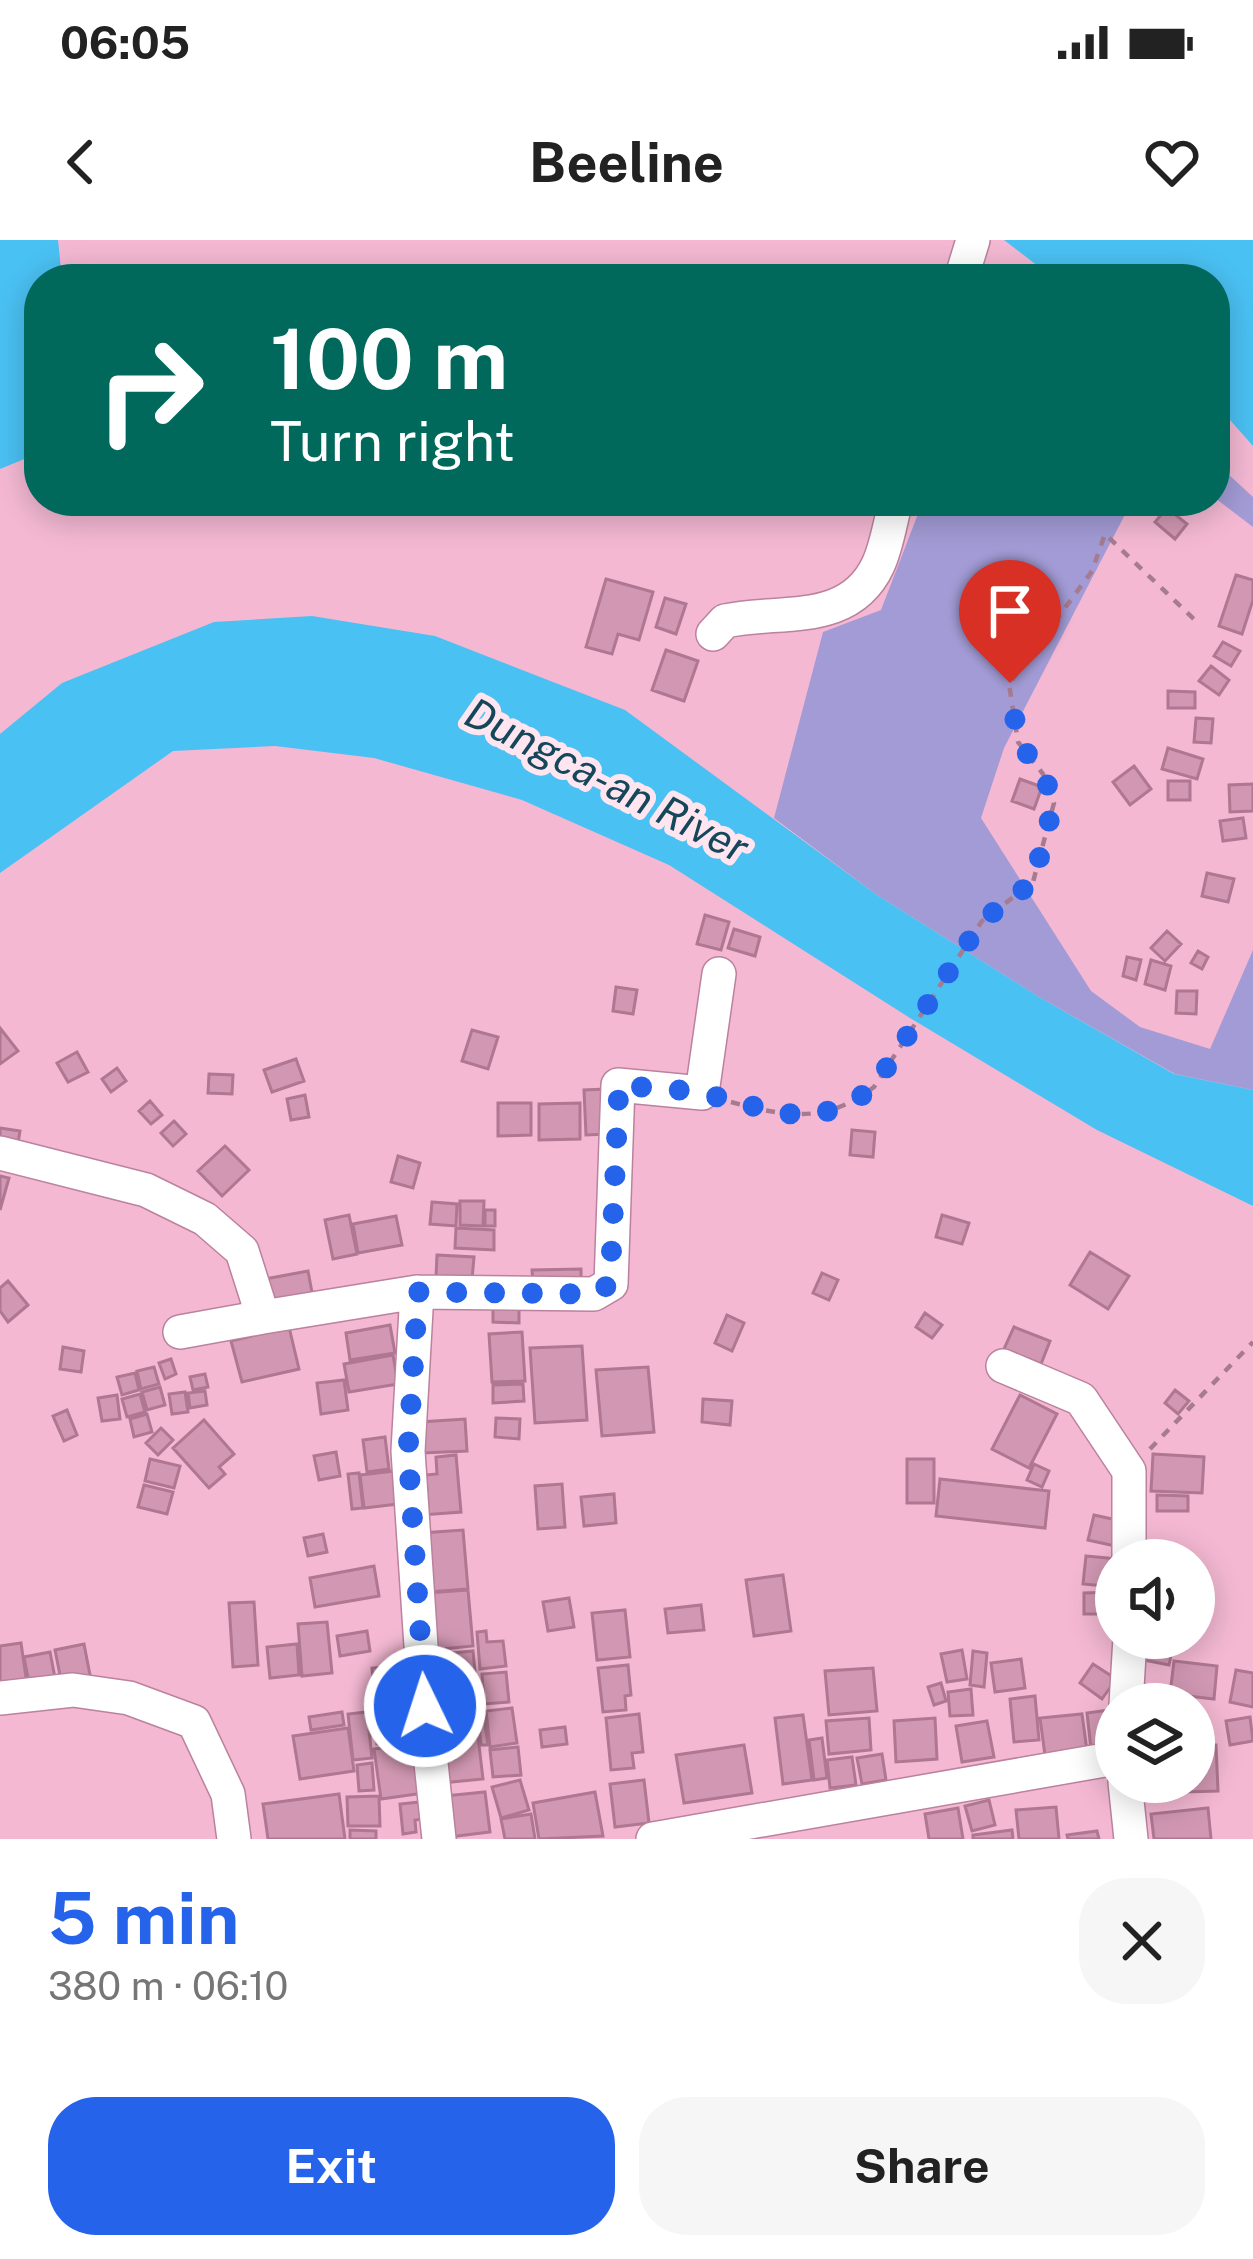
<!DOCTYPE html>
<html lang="en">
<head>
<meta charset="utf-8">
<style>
  :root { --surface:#fff; --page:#f6f6f6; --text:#222; --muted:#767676; --accent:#2563eb }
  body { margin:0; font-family:"Public Sans",sans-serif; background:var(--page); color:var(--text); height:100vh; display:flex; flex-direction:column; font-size:45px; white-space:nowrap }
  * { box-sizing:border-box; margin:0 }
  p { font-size:39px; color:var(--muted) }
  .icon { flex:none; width:66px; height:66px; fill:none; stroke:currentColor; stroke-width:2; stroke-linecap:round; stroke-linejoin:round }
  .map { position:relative; height:1599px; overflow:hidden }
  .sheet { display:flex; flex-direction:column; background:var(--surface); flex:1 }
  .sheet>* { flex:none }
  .guide { position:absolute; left:24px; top:24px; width:1206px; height:252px; border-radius:48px; box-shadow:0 6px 30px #0003; background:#00695c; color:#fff; overflow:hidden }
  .fabs { position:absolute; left:1095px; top:1299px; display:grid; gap:24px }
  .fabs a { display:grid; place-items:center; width:120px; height:120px; border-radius:50%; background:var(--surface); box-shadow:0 6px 30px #0003; font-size:60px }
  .pin { position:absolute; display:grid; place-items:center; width:102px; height:102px; color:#fff; margin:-123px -51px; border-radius:50% 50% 50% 0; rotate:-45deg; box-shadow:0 0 12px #0007 }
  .pin .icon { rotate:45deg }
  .me { position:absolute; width:132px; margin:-66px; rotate:356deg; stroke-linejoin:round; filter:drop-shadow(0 0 9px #0008) }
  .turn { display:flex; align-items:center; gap:42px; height:252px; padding:0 48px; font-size:54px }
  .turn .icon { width:156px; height:156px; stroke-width:2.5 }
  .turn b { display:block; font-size:84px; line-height:102px }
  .round { display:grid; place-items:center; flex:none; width:126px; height:126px; border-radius:48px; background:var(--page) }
  .headline { display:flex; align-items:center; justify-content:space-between; height:204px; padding:0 48px }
  h1 { font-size:72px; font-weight:700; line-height:90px; color:var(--accent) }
  .button { display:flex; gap:24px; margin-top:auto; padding:24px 48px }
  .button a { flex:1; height:138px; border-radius:48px; background:var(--accent); color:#fff; font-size:48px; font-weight:700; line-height:138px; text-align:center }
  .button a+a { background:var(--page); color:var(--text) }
  .status { display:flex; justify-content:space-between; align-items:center; height:84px; padding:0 60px; background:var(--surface); direction:ltr }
  .status svg { height:33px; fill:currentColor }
  header { display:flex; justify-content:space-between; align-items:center; height:156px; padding:0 48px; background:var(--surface); font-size:54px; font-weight:700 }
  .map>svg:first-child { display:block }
  .green { fill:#a29bd5 }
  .water { fill:#4ac1f3 }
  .building { fill:#d298b3; stroke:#af7791; stroke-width:3 }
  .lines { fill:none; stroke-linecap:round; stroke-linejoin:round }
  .minor-casing { stroke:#bb829d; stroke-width:36 }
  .path { stroke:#a77b8f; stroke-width:4.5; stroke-dasharray:9 9; stroke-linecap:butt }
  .minor { stroke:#fff; stroke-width:33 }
  .route { stroke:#2563eb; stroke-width:21; stroke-dasharray:0 37.8 }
  .labels { text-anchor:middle; stroke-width:12; stroke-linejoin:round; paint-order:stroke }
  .water-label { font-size:42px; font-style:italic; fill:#15475b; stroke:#fee5f0 }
</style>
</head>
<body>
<div class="status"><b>06:05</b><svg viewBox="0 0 49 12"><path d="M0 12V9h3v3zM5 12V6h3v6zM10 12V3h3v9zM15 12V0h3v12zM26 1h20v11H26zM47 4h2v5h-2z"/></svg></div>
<header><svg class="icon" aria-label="back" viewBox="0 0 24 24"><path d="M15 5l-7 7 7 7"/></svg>Beeline<svg class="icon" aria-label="heart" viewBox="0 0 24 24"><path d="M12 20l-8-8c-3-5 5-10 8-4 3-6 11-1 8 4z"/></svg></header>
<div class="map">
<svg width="1253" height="1599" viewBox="0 0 1253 1599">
  <rect width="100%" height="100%" fill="#f4b8d3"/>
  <path class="green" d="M1215,222l38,35v30l-38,-29z
    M923,261h209l-128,247 -23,70 110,173 49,36 70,22 43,-99v140l-78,-16 -136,-77 -162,-102 -103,-77 49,-186 58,-22z"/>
  <path class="water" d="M0,0h58l4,39h-23v174l-39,16z
    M1004,0h249v206l-38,-43v-124h-160z
    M312,376l123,20 190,74 252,185 162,102 135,77 79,16v116l-156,-76 -187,-112 -241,-153 -147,-65 -148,-42 -99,-12 -102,5 -173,122v-139l62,-51 152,-61z"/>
  <path class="building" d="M1167,268l20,16 -12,15 -20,-17z
    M1236,335l17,5v20l-11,34 -23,-8z
    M606,339l47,13 -14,48 -21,-6 -6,20 -26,-7z
    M665,358l21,6 -10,30 -20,-7z
    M1223,402l17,9 -9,15 -17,-10z
    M666,410l32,11 -14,40 -32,-11z
    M1211,426l18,14 -10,15 -20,-14z
    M1168,451l27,1v16h-27z
    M1196,478l17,1 -2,24 -17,-1z
    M1168,508l35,11 -6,20 -35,-10z
    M1134,526l17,23 -21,16 -17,-23z
    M1020,539l22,8 -8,22 -22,-8z
    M1168,541h22v19h-22z
    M1253,544v27l-23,1 -1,-27z
    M1243,578l3,20 -23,3 -3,-20z
    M1207,633l27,6 -6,23 -26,-6z
    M705,675l24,7 -8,28 -24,-6z
    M734,689l26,8 -5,19 -27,-8z
    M1167,691l14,13 -16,17 -14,-13z
    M1198,711l10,6 -6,12 -11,-6z
    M1127,717l14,3 -5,20 -13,-4z
    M1151,720l20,6 -6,24 -20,-6z
    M616,747l21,3 -4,24 -20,-3z
    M1177,751h20l-1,23 -20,-1z
    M0,788l18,23 -18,13z
    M472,790l26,7 -10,32 -26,-8z
    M77,812l11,20 -20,10 -11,-19z
    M296,819l8,22 -32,11 -8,-22z
    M117,828l9,13 -15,11 -9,-13z
    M209,834l24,1 -1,19 -24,-1z
    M605,849l2,45 -21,1 -2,-45z
    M305,855l4,22 -18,3 -4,-21z
    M150,861l12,14 -11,9 -12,-13z
    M498,863h33v32l-33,1z
    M580,863v36l-41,1v-36z
    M174,881l12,13 -13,12 -12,-13z
    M0,888l20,3 -3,18 -17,-3z
    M852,890l23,2 -2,25 -23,-2z
    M225,906l24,24 -27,26 -24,-25z
    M398,916l22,7 -7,25 -22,-6z
    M0,936l9,2 -9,32z
    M460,961h24l-1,25 -23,-1z
    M432,962l25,2 -1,22 -26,-2z
    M485,970h10v16h-10z
    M349,975l8,39 -24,5 -8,-39z
    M942,975l27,8 -7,21 -26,-7z
    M396,976l6,29 -44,8 -5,-29z
    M456,988l38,2v20l-39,-2z
    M1090,1012l39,24 -21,33 -38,-24z
    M437,1015l37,2 -2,23 -36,-3z
    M581,1029v13l-48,1 -1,-13z
    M308,1031l6,32 -43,7 -6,-31z
    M822,1033l16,7 -9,20 -16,-7z
    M8,1041l20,24 -20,17 -8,-11v-23z
    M519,1063v20l-26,-1v-18z
    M925,1073l17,12 -10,13 -16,-11z
    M727,1075l17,8 -12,28 -17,-8z
    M390,1085l5,28 -45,7 -4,-27z
    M289,1087l10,42 -57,13 -11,-41z
    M1014,1087l36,14 -9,23 -37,-15z
    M522,1092l3,49 -33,1 -3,-48z
    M582,1106l5,74 -52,3 -5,-75z
    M63,1107l21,4 -3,21 -21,-3z
    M393,1115l5,29 -49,8 -5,-28z
    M171,1119l5,15 -11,5 -6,-16z
    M154,1127l5,17 -18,5 -4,-18z
    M648,1127l6,65 -52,4 -6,-66z
    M135,1133l4,17 -17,5 -5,-18z
    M205,1134l3,13 -15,3 -3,-13z
    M344,1140l4,30 -27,4 -4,-31z
    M523,1144l1,17 -31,2v-18z
    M160,1147l5,18 -18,5 -5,-18z
    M1175,1150l14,11 -11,13 -13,-11z
    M205,1151l2,14 -17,3 -2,-15z
    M185,1152l3,20 -16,2 -3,-20z
    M140,1154l5,18 -18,5 -5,-18z
    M117,1155l3,24 -18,2 -4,-23z
    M1020,1155l37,19 -28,54 -37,-19z
    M703,1159l29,2 -2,24 -28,-3z
    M67,1170l10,25 -13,6 -11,-25z
    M147,1174l5,18 -18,5 -4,-18z
    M496,1178l24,1 -1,20 -24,-2z
    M465,1179l2,32 -44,2 -3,-31z
    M204,1180l30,34 -15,13 6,7 -16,14 -36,-40z
    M161,1188l12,12 -15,15 -12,-12z
    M385,1197l4,32 -22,3 -4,-32z
    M336,1212l4,24 -21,4 -5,-24z
    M1153,1214l51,3 -2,36 -51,-2z
    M456,1215l5,57 -39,3v-6h6l-2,-34 11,-1 -1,-17z
    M150,1219l30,7 -6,22 -29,-7z
    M907,1219h27v44h-27z
    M1034,1224l15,7 -7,16 -15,-7z
    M403,1230l4,33 -43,5 -4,-33z
    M359,1233l4,35 -11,1 -4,-35z
    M940,1239l109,12 -4,37 -109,-12z
    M562,1244l3,43 -27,2 -3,-43z
    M144,1245l29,7 -6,22 -29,-7z
    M614,1254l2,29 -32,3 -3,-29z
    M1157,1255l31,1v15h-31z
    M1094,1275l27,6 -6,25 -27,-6z
    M463,1290l5,59 -41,3 -5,-59z
    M323,1294l4,18 -19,4 -4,-18z
    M1160,1301l1,19h-24l-1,-18z
    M1086,1316l33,3 -3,28 -33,-3z
    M374,1326l5,30 -64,11 -5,-29z
    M783,1335l8,56 -37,5 -8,-56z
    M468,1350l5,56 -42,4 -5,-57z
    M1116,1352v22h-32v-21z
    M569,1358l5,29 -26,4 -5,-29z
    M254,1362l4,63 -25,2 -4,-64z
    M701,1365l3,25 -36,3 -3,-24z
    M625,1370l5,47 -33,3 -5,-47z
    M327,1382l5,51 -30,3 -4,-52z
    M367,1391l3,20 -30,5 -3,-20z
    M486,1391l1,11 16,-1 3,25 -26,3 -3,-37z
    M1142,1398h27v6h-27z
    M21,1403l6,41 -27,4v-42z
    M84,1404l7,36 -29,5 -7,-35z
    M297,1404l2,31 -29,3 -3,-31z
    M1146,1406l26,5 -3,14 -25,-5z
    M962,1410l5,29 -20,3 -6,-28z
    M473,1411l3,31 -32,3 -3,-31z
    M973,1411l14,2 -3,34 -14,-2z
    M50,1412l6,31 -26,5 -6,-31z
    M1021,1419l4,29 -30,4 -4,-29z
    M1174,1421l43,5 -3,33 -44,-5z
    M1093,1424l23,15 -14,20 -22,-16z
    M409,1425l6,52 -38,4 -5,-53z
    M628,1425l3,30 -6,1 1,14 -23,2 -5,-44z
    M873,1428l4,43 -48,4 -4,-44z
    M1236,1430l17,3v34l-23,-5z
    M506,1432l3,30 -25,2 -2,-30z
    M941,1443l5,18 -12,4 -6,-18z
    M971,1449l2,26 -23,1 -2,-24z
    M477,1451l2,24 -44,5 -3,-25z
    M1035,1456l4,44 -25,2 -4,-43z
    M512,1468l5,35 -27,4 -4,-36z
    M1116,1469v37l-25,3 -4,-36z
    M342,1472l2,13 -33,5 -2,-13z
    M367,1472l5,46 -19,2 -5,-46z
    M639,1474l4,38 -11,1 2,15 -23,2 -5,-52z
    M1082,1474l5,37 -42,4 -5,-37z
    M803,1475l9,65 -29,4 -8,-66z
    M1250,1477l3,24 -23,4 -4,-24z
    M484,1478l4,27h-7l-3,-26z
    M869,1478l2,32 -42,4 -3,-33z
    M935,1478l2,41 -41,3 -2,-41z
    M987,1481l7,36 -32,5 -6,-36z
    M405,1483l2,19 -30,2 -2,-19z
    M565,1487l2,17 -25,3 -2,-17z
    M348,1488l6,43 -54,8 -7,-43z
    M477,1489l6,50 -42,4 -5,-50z
    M822,1498l5,40 -13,2 -5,-40z
    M424,1502l7,50 -50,7 -7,-50z
    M744,1505l8,48 -68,10 -8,-48z
    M1194,1505h22l2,46 -34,1v-10h10z
    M518,1507l3,28 -28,2 -3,-27z
    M882,1514l4,26 -24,4 -5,-26z
    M852,1517l4,28 -26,3 -3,-28z
    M372,1523l2,27 -15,1 -2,-26z
    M520,1540l9,30 -28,8 -9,-31z
    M644,1540l5,43 -34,4 -5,-43z
    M485,1552l5,40 -41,5 -5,-41z
    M595,1552l8,44 -64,3 -6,-36z
    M339,1554l6,45h-77l-5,-35z
    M379,1556l1,30h-32l-1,-29z
    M989,1560l6,25 -23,6 -7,-25z
    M430,1561l3,17 -18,2 1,12 -13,2 -3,-30z
    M1056,1567l3,32h-40l-3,-29z
    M958,1568l5,31h-34l-4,-25z
    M1208,1568l3,31h-57l-3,-25z
    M531,1574l4,25h-30l-4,-20z
    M350,1590l26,1v8h-26z
    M1012,1590l1,9h-40v-4z
    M1097,1591l2,8h-31l-1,-4z"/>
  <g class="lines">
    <defs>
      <path id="minor" d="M961,39l12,-39
        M713,394l12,-13c56,-12 124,6 153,-56 9,-19 12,-43 18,-64
        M0,913l146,37 59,29 37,32 21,66 154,-25 177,2 17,-10 7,-199 84,8 17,-119
        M417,1052l-9,159 17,255 14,133
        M180,1092l83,-15
        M1003,1126l78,33 48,72v89
        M0,1458l73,-8 56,8 65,24 34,72 6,45
        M1126,1464l4,-66
        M1125,1542l6,57
        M653,1599l463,-81"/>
    </defs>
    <use href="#minor" class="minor-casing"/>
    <path class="path" d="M731,862c55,15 95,22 143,-15l108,-166 51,-39 21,-79 -11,-29 -25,-32 -9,-58 83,-113 13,-37 91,87
      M1150,1209l103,-107"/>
    <use href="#minor" class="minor"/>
  </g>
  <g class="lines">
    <path class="route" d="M425,1466l-17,-255 10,-159 176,2 16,-10 9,-199c27,3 57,3 85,9 67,13 106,42 170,-7l108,-166 51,-39 21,-79 -11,-30 -25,-31 -8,-59"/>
  </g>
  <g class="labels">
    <g class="water-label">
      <text transform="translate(607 540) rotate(27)" y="15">Dungca-an River</text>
    </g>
  </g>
</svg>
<div class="fabs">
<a><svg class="icon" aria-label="sound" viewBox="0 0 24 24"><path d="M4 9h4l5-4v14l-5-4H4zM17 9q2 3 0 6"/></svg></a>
<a><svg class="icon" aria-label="layers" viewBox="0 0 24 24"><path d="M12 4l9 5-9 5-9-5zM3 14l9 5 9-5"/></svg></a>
</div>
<div class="pin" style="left:1010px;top:443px;background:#d93025"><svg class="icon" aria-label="arrive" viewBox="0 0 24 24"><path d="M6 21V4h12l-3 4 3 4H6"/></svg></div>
<svg class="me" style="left:425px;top:1466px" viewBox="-20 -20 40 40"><circle r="17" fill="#2563eb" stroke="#fff" stroke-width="3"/><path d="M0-11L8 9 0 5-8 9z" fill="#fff"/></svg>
<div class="guide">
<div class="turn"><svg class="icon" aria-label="right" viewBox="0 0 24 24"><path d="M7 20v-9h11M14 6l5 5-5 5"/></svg><div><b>100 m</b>Turn right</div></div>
</div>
</div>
<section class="sheet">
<div class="headline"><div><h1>5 min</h1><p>380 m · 06:10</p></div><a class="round"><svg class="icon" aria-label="close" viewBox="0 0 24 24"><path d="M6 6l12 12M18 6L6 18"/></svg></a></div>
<div class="button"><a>Exit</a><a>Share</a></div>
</section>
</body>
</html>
